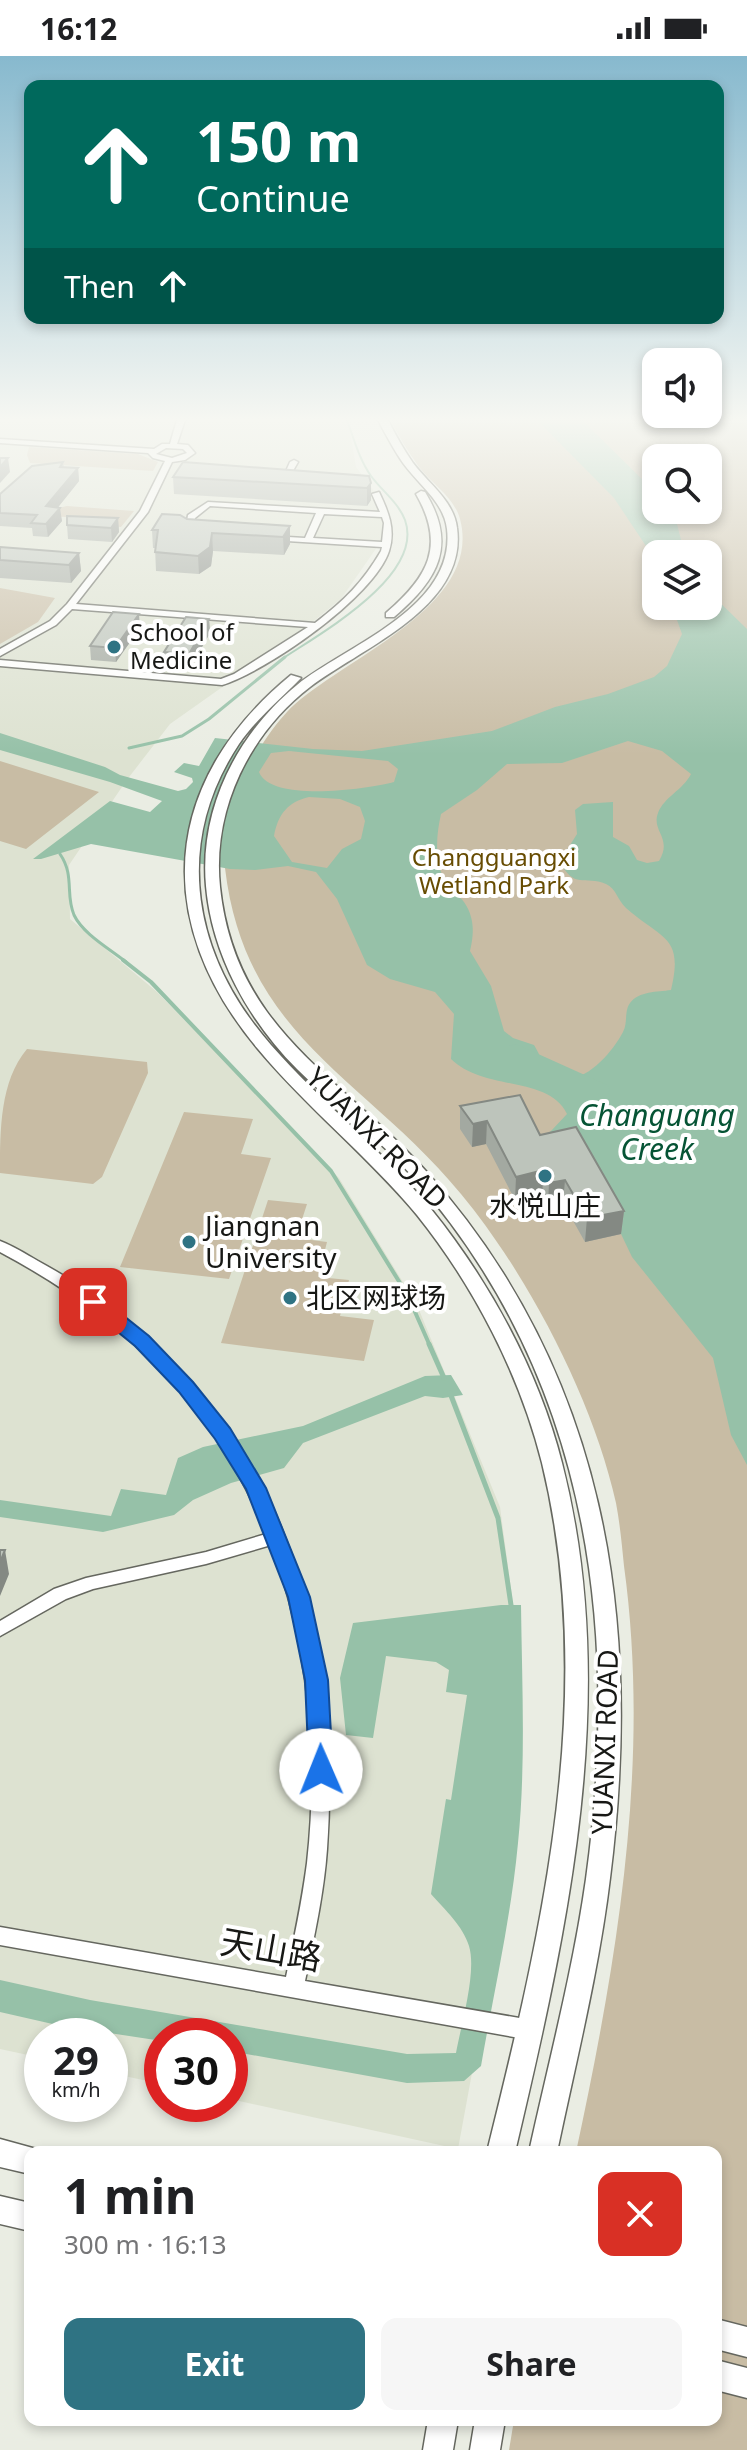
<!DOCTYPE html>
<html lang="en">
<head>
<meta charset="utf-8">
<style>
  :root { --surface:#fff; --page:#f6f6f6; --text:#202124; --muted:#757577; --accent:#2f7383 }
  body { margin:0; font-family:"Noto Sans","Noto Sans SC",sans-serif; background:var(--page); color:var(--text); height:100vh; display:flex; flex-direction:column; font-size:30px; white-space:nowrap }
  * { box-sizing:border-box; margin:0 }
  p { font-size:26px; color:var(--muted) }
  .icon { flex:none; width:44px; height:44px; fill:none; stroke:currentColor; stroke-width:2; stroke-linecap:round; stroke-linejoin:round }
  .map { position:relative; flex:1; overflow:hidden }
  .details { position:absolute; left:24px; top:2090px; width:698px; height:280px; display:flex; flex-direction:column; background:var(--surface); border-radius:16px; box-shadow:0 4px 12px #0003 }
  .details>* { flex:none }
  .hud { position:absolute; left:24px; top:24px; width:700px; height:244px; border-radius:16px; box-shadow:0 4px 12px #0003; background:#00695c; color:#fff; overflow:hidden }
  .buttons { position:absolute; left:642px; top:292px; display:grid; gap:16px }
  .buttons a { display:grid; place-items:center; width:80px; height:80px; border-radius:16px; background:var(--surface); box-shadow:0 4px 12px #0003; font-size:40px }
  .speed { position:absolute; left:24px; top:1962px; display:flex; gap:16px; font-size:40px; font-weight:700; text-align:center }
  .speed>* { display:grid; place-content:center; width:104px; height:104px; border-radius:50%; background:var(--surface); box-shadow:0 4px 12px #0003; line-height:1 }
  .speed small { font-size:20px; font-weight:400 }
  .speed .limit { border:12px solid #d22; background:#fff; color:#111 }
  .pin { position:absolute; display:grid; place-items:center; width:68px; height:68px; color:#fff; margin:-34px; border-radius:16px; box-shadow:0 4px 12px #0006 }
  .me { position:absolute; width:88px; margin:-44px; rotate:359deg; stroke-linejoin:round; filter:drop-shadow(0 0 6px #0008) }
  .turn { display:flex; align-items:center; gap:28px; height:168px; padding:0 40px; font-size:36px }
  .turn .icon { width:104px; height:104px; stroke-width:2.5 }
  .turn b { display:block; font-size:56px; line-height:68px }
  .then { display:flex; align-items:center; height:76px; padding:0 40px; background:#0003; gap:16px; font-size:30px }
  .round { display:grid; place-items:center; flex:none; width:84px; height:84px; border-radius:16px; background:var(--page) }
  .headline { display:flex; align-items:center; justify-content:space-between; height:136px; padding:0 40px }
  h1 { font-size:48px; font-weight:700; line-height:60px }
  .primary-button { display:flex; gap:16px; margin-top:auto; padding:16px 40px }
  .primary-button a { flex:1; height:92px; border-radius:16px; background:var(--accent); color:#fff; font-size:32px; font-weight:700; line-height:92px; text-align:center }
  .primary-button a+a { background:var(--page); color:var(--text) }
  .status { display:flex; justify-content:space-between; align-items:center; height:56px; padding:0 40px; background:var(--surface); direction:ltr }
  .status svg { height:22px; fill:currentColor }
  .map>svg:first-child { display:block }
  .built { fill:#dde2d1 }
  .green { fill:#c8bca4; fill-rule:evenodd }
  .water { fill:#96c1a8; fill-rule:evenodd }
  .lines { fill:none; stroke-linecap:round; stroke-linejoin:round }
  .stream-far3 { stroke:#96c1a8; stroke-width:2 }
  .stream-far2 { stroke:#96c1a8; stroke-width:3 }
  .stream-far1 { stroke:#96c1a8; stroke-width:4 }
  .stream { stroke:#96c1a8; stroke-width:5 }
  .river { fill:#96c1a8; fill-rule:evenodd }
  .minor-casing { stroke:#65675f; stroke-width:3 }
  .major-casing { stroke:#65675f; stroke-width:3 }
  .minor { fill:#fff; fill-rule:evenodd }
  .major { fill:#fff; fill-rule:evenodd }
  .wall { fill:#a3a9a1 }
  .shaded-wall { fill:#848983 }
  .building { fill:#bdc4bb; stroke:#848983; stroke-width:2 }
  .route { fill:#1a73e8; stroke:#114b97; stroke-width:2 }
  .poi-dot { fill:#2f7383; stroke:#fff; stroke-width:3 }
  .labels { text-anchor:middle; stroke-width:8; stroke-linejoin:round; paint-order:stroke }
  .far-poi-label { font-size:24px; fill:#171815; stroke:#fff; text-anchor:start }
  .far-park-label { font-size:24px; fill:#674c02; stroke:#fff }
  .street-label { font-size:28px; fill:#171815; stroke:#fff }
  .poi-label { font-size:28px; fill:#171815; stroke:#fff; text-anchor:start }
  .water-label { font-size:30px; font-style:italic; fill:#065435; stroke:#fff }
  .near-street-label { font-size:34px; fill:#171815; stroke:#fff }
</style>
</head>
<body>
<div class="status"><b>16:12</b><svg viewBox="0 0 49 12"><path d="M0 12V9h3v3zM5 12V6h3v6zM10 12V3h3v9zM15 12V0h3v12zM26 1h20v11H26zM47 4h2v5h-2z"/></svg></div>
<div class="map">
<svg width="747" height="2394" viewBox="0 0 747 2394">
  <rect width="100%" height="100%" fill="#eaede3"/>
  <path class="built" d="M0,364h348l8,47 20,27 15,33 -50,72 -42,34 -129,91 -44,57 -57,84 1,54 87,73 182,186 78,127 83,202 16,119 -1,213 -57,310 -228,-50v-63h-68v48l-52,-11v-37h-68v22l-42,-9z"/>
  <path class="green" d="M390,364h357v2030h-238l5,-30h202v-268h-140c41,-191 75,-390 48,-586 -2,-20 -4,-42 -8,-63 -23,-104 -88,-228 -155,-309 -96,-117 -216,-156 -236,-326 13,-63 16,-106 62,-156 49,-52 197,-103 173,-193 -6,-22 -28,-35 -41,-52 -11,-15 -20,-31 -29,-47zM656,402h52v52h-52zM656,498h52v52h-52z
    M29,391l109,7 20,8 -5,9 -123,-8 -3,-8z
    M67,450l67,5 -13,16 -49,-3 -6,-7 -18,-1 6,-7z
    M0,532l55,10 -17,24 -38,22z
    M0,705l99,31 -73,57 -26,-8z
    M27,993l120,13 1,11 -46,104 -9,7 -93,-11c0,-43 0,-92 27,-124z
    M184,1056l69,7 -12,35 30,4 -42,121 -109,-12z
    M268,1144l39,4 -11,34 31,4 -9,35 31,3 -9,36 34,4 -10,41 -143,-18z"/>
  <path class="water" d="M537,364h45l74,73v17h15c6,7 9,31 15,44h-30v7l-42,-63z
    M708,535l39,38v836l-16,-30 -18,-77 -81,-101 -20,-42 -82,-70 21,-14 16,-17c-19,-39 -82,-22 -116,-55l3,-45 -19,-22 -45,-13 -23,-14 -30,-66 -21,-27 -28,-6 -33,4 -25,-1 -139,-25 -50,15h-8l77,-58 40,11 12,-11 -52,-19 -110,-32v-17l105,34 15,8 58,16 8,-2 7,-7 -1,-4 -18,-6 10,-9 15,3 16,-28 98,11 49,2 130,-20 63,-24 53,-13 46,-17 13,-11 15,-32 -10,-28h36zM628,685l34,10 29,23c-8,16 -27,23 -33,39 -7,18 15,25 1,48l-12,2 -10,-3 -8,-14 -16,-9v-35l-30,2 -8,6 2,24 -17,27c13,29 25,14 46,23 10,4 12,17 20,24 36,32 58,27 45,82 -14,2 -32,1 -41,13 -6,8 -2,20 -7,29 -12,23 -46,62 -73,40 -6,-6 -11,-19 -16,-27l-21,-7 -9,-7 -13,-45 -21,-35c4,-17 5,-33 -6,-49 -5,-7 -14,-11 -18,-19 -12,-21 -10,-47 -5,-69l36,-24 30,-26 55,-1zM289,695l99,10 10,8 -4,13c-26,7 -123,21 -135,-10l12,-19zM309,741l31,2 20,8 5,14 -4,18 -19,10 -15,19 -35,-6 -18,-26c4,-22 14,-34 35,-39z
    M451,1319l12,20 -20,3 -18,-2 -122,47 -19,25 -53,15 -38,17 -19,15 -71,17 -103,-15v-17l111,16 10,-27 45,6 12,-37 25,-11 100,-21 122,-50z
    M501,1549h20c1,79 5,159 -3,238 -7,75 -24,148 -37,223l-17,15 -57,2 -177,-32v-15h-68v5l-105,-16 -57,-13v-32l90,20 317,54 49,-1c5,-28 21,-81 13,-107 -6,-20 -24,-36 -38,-52l15,-95 5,1 16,-105 -21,-3 3,-22 -13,-8 -50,-6 -13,82 -27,-3 -6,-57 13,-55z"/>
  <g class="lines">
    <path class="stream-far3" d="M282,603c37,-25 143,-83 123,-139 -7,-18 -23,-29 -34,-44 -12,-17 -17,-37 -24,-56"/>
    <path class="stream-far2" d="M129,692l53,-12 27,-17 76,-62
      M60,798c15,22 5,40 14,61 9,19 36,34 52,47"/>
    <path class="stream-far1" d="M123,904l28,22 180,189 77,125 22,50"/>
    <path class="stream" d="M429,1288l15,34
      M450,1337l48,125 13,87"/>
    <path class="river" d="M516,988l91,41 3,5 -3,5h-16l-82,-41 -4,-4 4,-4z"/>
    <defs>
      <path id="minor" d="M177,364h8l-8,24 11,1 7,8 -10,7 -13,2 -24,50 -72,92 239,19c29,-22 48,-41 66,-72l1,-4 -111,-7 -4,-2 4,-2 34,2 11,-25 -106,-7 -15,12 -2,16h-8l3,-19 20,-13 172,10 -8,-18 7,-2c9,19 17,37 10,59 -15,46 -122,120 -167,134l-222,-19v-6l221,19 13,-5 74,-47 -236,-18 -16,16 -56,31v-7l50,-28 17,-17 73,-93 25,-50 -12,-3 -5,-5 -148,-10v-4l154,10 8,-5h8zM166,392l17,1 4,4 -15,5 -16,-4zM324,458l58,3 2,6 -2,19 -69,-4z
        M294,404l4,2 -8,14 -7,2 7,-16z
        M0,1185c13,5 26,13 38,20 44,24 86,53 121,89 29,29 56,59 78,93 77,119 100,266 90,406 -3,44 -13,88 -22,132l226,39 7,3 3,7 -3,7 -7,3 -531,-95v-18l286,50c8,-38 16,-75 21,-114 12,-106 2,-218 -36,-318l-65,19 -113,25 -27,10 -66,37v-15l54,-32 32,-11 120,-26 60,-18c-50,-130 -146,-218 -266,-282z"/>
      <path id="major" d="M378,364h10c7,14 15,29 25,43 15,20 41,38 44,65 11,79 -96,120 -147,159 -61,47 -98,123 -90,200 15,144 121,189 205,283 181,201 218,449 185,708 -11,92 -34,183 -53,274h-28c20,-91 44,-181 57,-273 35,-253 2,-503 -172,-701 -35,-40 -79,-71 -117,-109 -48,-48 -85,-114 -91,-183 -7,-77 31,-152 91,-201 50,-40 159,-77 150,-156 -3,-27 -29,-45 -44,-66 -9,-13 -17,-28 -25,-43z
        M421,435l4,1c33,53 13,88 -31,125h-8v-4c42,-36 60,-67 30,-119z
        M291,619l10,3c-21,22 -44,40 -62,66 -67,101 -46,212 32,301 50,57 111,105 160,164 59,73 108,163 131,254 59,230 6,464 -47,689h-28c56,-225 111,-459 55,-689 -22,-88 -68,-177 -125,-248 -49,-59 -110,-107 -159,-166 -107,-128 -97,-267 33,-374z
        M0,2083l40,11 -10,2v22l-30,-7z
        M0,2140l30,7v28l-30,-7z
        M716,2263l31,8v30l-31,-8z
        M716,2304l31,8v30l-31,-8z
        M428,2364h30l-5,30h-30z
        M475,2364h30l-5,30h-30z"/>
    </defs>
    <use href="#minor" class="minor-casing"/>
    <use href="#major" class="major-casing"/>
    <use href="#minor" class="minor"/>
    <use href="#major" class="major"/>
  </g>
  <path class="wall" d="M63,406l1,5 14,1 1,13 -21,26 4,14 -14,16 -15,-1 -1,-8 -32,-2v-32z
    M369,420l2,24 -4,6 -193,-12 -1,-17z
    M118,462l1,14 -7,10 -44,-3 -1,-14z
    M187,463l103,7v18l-6,11 -71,-4 -2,15 -12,8 -43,-3 -1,-23h-2l-1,-18z
    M0,491l79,6 2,18 -10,12 -71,-5z
    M209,563l1,14 -20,35 -25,-2 -1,-14z
    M140,572l-24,34 -25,-2 -1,-14z
    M460,1050l80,29 84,76 -3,23 -36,8 -22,-39 -15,3 -6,-12 -27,6 -29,-56 -14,3 -12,-18z"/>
  <path class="shaded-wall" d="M8,402l2,14 -10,11v-16z
    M78,412l1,13 -31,39 -2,-14z
    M371,427v17l-4,6v-18z
    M60,452l2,13 -14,16 -2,-13z
    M118,462l1,14 -7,10 -1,-14z
    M290,470v18l-6,11 -1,-18z
    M212,477l1,18 -2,15 -12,8 -1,-18z
    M79,497l2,18 -10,12 -2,-18z
    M139,558l1,14 -24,34 -1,-14z
    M209,563l1,14 -20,35 -1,-14z
    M487,1065l-1,23 -14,3 1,-23z
    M544,1114l-2,24 -27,6 1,-23z
    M565,1124l-2,23 -15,3 1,-23z
    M624,1155l-3,23 -36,8 2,-24z
    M5,1494l4,24 -9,22v-34z"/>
  <path class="building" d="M0,402h8l-8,9z
    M63,406l-3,5 18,1 -32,38 14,2 -14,16 -15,-1 6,-8 -37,-2v-19l32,-28z
    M183,406l186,14 2,7 -4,5 -194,-11z
    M162,458l18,1 7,4 103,7 -7,11 -71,-4 -2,14 -12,9 -43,-4 3,-22h-6z
    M67,460l51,2 -7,10 -44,-3z
    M0,491l79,6 -10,12 -69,-5z
    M113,556l26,2 -24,34 -25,-2z
    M186,561l23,2 -20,35 -25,-2z
    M520,1039l20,40 36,-8 48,84 -37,7 -22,-38 -16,3 -5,-13 -28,7 -29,-56 -14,3 -13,-18z
    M0,1494h5l-5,12z"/>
  <linearGradient id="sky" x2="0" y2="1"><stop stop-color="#87b9ce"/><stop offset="0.52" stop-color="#f6f7f2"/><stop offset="1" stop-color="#f6f7f2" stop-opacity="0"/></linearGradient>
  <rect width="747" height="699" fill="url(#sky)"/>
  <path class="route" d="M93,1239l7,2 49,39 44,46 37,46 36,60 44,109 18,83 5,90 -4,7 -8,3 -9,-3 -3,-7 -4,-90 -17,-83 -42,-108 -31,-50 -36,-47 -44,-46 -49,-40 -2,-4z"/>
  <g class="poi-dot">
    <circle cx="114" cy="591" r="8"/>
    <circle cx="545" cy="1120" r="8"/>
    <circle cx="189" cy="1186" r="8"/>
    <circle cx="290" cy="1242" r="8"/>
  </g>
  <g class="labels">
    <g class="far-poi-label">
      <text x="130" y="585">School of<tspan x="130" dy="28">Medicine</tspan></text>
    </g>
    <g class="far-park-label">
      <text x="494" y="810">Changguangxi<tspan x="494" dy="28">Wetland Park</tspan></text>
    </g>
    <g class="street-label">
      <text transform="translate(377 1082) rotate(45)" y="10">YUANXI ROAD</text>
      <text transform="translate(605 1686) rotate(-88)" y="10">YUANXI ROAD</text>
    </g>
    <g class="poi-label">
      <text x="545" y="1160" text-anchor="middle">水悦山庄</text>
      <text x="205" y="1180">Jiangnan<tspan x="205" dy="32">University</tspan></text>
      <text x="306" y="1252">北区网球场</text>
    </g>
    <g class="water-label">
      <text x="657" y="1070">Changuang<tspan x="657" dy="34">Creek</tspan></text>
    </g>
    <g class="near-street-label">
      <text transform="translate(271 1894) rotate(10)" y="12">天山路</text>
    </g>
  </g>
</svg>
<div class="buttons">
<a><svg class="icon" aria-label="sound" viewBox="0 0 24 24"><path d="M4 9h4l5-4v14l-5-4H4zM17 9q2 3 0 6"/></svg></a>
<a><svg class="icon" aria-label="search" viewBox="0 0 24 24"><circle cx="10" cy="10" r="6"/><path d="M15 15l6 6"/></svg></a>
<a><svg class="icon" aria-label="layers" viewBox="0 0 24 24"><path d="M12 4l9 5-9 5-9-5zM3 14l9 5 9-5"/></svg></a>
</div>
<div class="speed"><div>29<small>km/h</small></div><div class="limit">30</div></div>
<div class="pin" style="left:93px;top:1246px;background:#d93025"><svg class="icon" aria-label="arrive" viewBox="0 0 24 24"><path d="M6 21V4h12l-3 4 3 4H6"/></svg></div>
<svg class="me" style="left:321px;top:1714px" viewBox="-20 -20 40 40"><circle r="19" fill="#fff"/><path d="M0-13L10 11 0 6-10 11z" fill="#1a73e8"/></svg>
<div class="hud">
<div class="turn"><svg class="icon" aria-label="ahead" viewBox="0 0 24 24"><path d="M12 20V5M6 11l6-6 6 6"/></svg><div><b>150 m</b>Continue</div></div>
<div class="then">Then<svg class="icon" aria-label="ahead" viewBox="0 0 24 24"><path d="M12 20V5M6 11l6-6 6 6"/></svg></div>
</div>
<section class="details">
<div class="headline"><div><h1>1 min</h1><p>300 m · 16:13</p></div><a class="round" style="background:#d93025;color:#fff"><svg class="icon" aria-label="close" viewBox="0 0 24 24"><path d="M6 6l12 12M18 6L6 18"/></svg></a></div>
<div class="primary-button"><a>Exit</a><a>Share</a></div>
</section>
</div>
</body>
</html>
